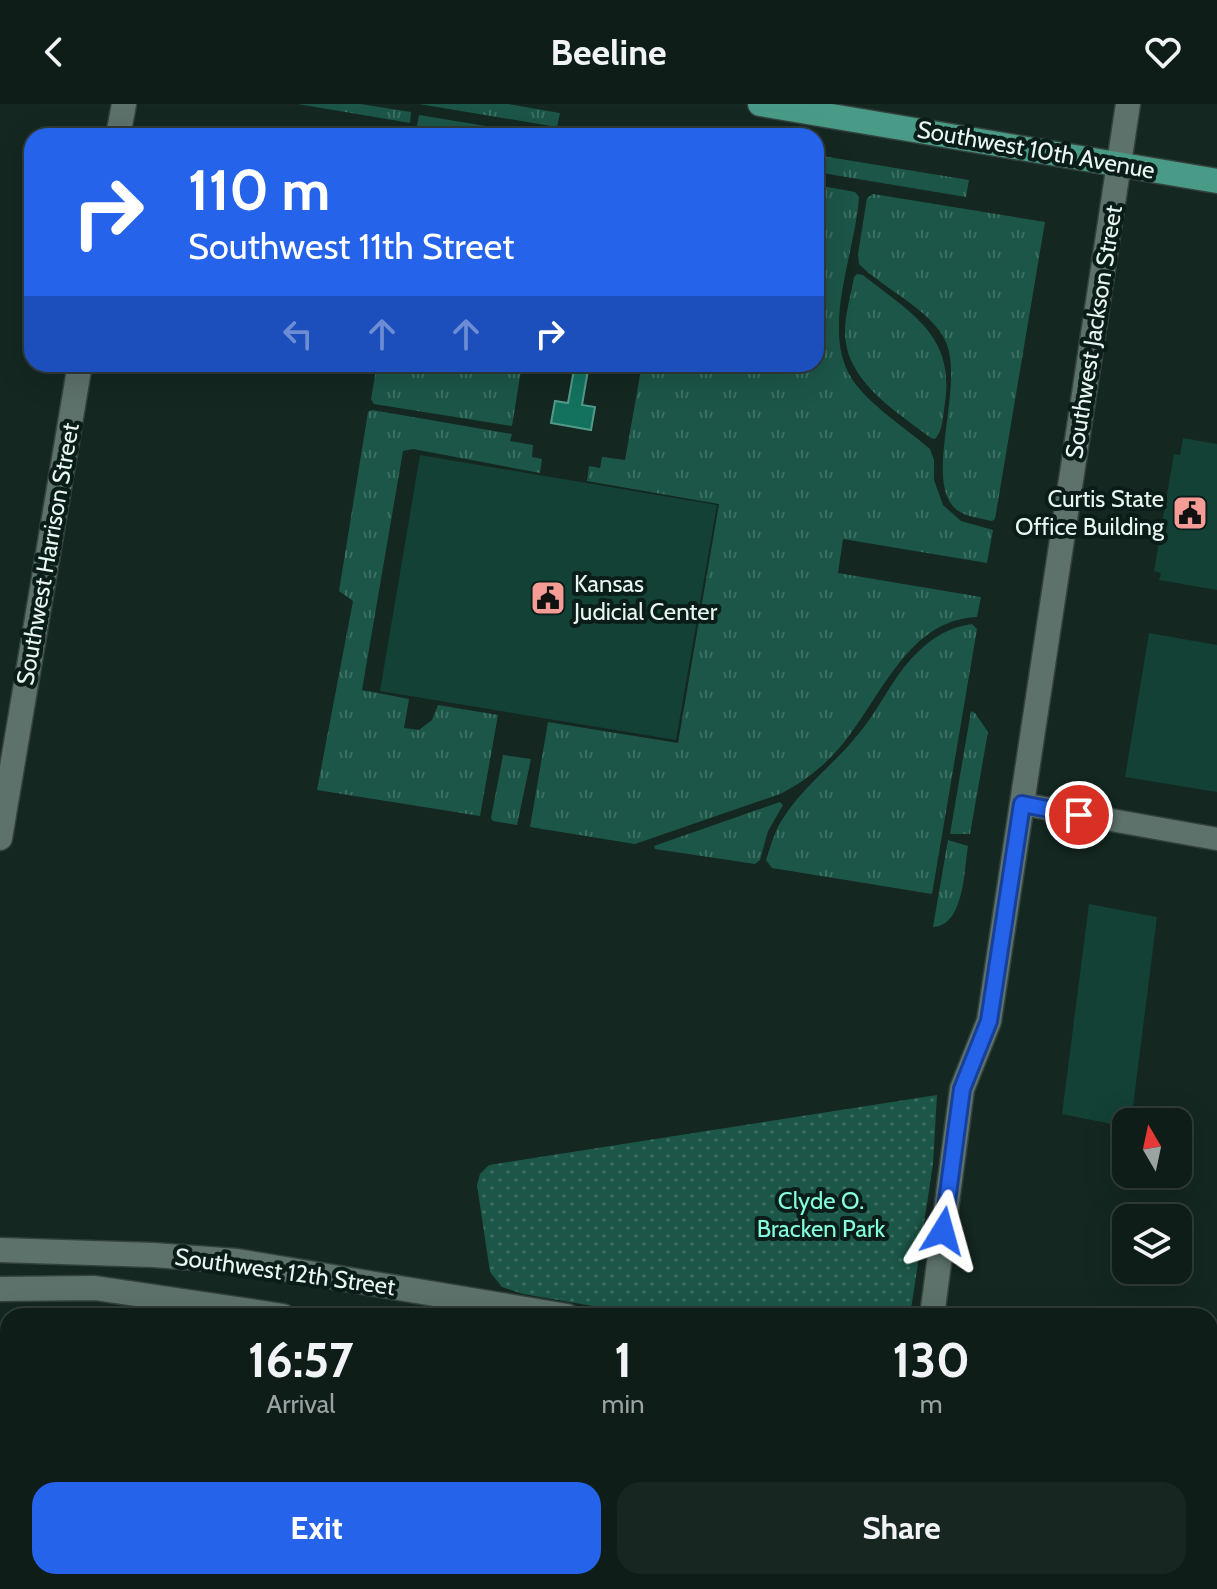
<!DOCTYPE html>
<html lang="en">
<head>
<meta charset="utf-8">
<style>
  :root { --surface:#0f1d19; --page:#182622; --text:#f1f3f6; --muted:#9ba2a2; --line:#2f3b38; --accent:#2563eb }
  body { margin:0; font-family:Cabin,sans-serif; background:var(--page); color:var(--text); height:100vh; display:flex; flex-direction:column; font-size:30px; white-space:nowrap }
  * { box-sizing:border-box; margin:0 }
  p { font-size:26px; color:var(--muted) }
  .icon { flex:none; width:44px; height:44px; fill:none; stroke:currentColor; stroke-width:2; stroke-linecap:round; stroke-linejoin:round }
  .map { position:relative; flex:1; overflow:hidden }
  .sheet { position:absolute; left:0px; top:1204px; width:1218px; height:282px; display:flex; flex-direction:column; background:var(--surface); border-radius:24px 24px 0 0; box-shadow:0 8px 32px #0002,0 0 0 2px var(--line) }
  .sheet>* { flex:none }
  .top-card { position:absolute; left:24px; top:24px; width:800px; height:244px; border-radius:24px; box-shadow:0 8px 32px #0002,0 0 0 2px var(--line); background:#2563eb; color:#fff; overflow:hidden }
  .needle { width:52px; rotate:351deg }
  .fabs { position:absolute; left:1112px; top:1004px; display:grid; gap:16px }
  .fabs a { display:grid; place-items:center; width:80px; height:80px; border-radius:16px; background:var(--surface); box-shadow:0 8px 32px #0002,0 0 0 2px var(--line); font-size:40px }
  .pin { position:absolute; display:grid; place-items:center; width:68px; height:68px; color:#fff; margin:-34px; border:4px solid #fff; border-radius:50%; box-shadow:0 2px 8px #0007 }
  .me { position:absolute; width:88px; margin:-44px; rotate:8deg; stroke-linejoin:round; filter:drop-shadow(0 0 6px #0008) }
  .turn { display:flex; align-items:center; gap:28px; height:168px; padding:0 32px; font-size:36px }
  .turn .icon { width:104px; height:104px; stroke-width:2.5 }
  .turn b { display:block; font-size:56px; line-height:68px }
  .lanes { display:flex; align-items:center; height:76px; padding:0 32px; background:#0003; justify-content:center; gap:40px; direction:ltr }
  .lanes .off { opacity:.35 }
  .eta { display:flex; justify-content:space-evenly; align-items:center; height:136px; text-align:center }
  .eta b { font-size:48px; font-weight:700; line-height:56px }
  .cta { display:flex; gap:16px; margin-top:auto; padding:16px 32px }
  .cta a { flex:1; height:92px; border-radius:24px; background:var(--accent); color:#fff; font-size:32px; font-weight:700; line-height:92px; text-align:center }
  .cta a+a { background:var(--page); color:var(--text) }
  header { display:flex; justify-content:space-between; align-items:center; height:104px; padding:0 32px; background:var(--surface); font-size:36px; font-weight:700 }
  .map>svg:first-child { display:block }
  .grass { fill:url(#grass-tufts) }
  .park { fill:url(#park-dots) }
  .water { fill:#13725e; stroke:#53998a; stroke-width:2 }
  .building { fill:#134136 }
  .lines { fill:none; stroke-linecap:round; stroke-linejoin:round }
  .street-casing { stroke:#34423e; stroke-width:25 }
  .secondary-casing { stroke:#34423e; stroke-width:27 }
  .primary-casing { stroke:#34423e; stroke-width:27 }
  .street { stroke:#5d726b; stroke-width:22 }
  .secondary { stroke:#5d726b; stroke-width:24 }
  .primary { stroke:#499b87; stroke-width:24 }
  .route-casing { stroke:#184099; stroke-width:20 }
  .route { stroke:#2563eb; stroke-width:14 }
  .labels { text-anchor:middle; stroke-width:8; stroke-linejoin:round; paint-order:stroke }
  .street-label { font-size:24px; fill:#e9f5f1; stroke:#0b1d18 }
  .poi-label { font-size:24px; fill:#e9f5f1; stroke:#0b1d18; text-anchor:end }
  .park-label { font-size:24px; fill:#85fedd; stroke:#0b1d18 }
</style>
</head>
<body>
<header><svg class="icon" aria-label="back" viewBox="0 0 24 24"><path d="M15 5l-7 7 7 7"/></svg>Beeline<svg class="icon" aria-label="heart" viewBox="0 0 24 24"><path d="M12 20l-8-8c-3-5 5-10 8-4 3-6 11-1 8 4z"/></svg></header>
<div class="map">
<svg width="1217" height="1485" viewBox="0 0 1217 1485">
  <defs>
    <pattern id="grass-tufts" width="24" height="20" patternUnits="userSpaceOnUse" patternTransform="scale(2)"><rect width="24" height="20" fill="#1c5648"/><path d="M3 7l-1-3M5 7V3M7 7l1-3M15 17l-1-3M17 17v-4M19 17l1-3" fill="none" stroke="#3d6f63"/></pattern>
    <pattern id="park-dots" width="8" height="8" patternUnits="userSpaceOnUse" patternTransform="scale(2)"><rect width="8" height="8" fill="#1c5648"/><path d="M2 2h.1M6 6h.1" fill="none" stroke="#3d6f63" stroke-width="1.8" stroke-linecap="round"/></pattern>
  </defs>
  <rect width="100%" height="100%" fill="#142721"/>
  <path class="grass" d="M298,0h62l51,8 -1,11z
    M419,0h89l52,9 -3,14z
    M419,11l116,19 2,2h-122z
    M816,51l153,25 -3,17 -150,-25z
    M816,81l39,7 4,5c-3,54 -39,133 -7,182 16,25 55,50 78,70l4,11v20l9,25 18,16 32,9 -6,33 -144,-24 -5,34 143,24 -4,20c-74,3 -99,91 -143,137 -16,17 -34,30 -54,40l-145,50 -105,-17 18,-105 130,21 41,-239 -132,-23 2,-15 11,2 2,-11 23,3 17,-96h174z
    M873,90l172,28 -50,297 -3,2c-12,-3 -26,-4 -35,-11 -35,-27 8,-122 -11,-168 -14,-32 -64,-54 -87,-78l-1,-10 9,-56z
    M857,170l6,1c47,38 92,59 82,128 -2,12 -2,28 -10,36l-4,-1c-34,-26 -86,-57 -86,-106 0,-18 6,-37 9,-55z
    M377,260h145l-10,62 -138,-22 -3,-5z
    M372,306l140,24 -2,7 23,4 -1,12 10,2 -2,14 -127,-24 -10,2 -41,239 47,9 -5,29 15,2 13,-10 6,-15 60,10 -18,101 -163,-26 36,-189 -14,-10 29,-179z
    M972,520l5,5 -45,265 -160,-26 -6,-8c5,-14 8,-28 16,-40 20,-33 54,-57 78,-88 21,-25 34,-58 58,-80 15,-15 32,-25 54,-28z
    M971,607l4,2 13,19 -18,102h-20z
    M503,651l28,4 -14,66 -24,-4 -2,-3z
    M780,698l3,3 -15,26 -8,29 -5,4 -100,-15 -1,-3z
    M948,736l20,6c-4,25 -4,80 -35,81z"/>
  <path class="park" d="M937,991l-4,69 -23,152h-259l-128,-22 -21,-7 -12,-15 -13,-87 3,-11 9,-9z"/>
  <path class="water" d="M575,260h14l-7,41 13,2 -4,23 -40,-7 4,-22 13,2z"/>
  <path class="building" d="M1183,334l34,6v146l-58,-10 2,-7 -7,-2 20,-117 6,1z
    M420,351l297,50 -41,235 -296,-49z
    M1149,529l68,12v147l-92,-15z
    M1089,800l68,13 -26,205h-5v5l-64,-13z"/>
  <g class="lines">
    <defs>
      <path id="street" d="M1022,700l195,35
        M505,1478l1,7"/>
      <path id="secondary" d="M118,32l6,-32
        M0,734l80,-474
        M0,1146l153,5 84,6 330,55
        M0,1185l95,-1 188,28
        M932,1212l30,-227 27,-68 139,-917
        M1210,1320l7,1
        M1210,1367l7,2
        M886,1485l1,-7"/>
      <path id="primary" d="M760,0l457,77"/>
    </defs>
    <use href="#street" class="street-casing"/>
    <use href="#secondary" class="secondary-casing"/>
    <use href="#primary" class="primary-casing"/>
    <use href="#street" class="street"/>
    <use href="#secondary" class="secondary"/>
    <use href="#primary" class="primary"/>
  </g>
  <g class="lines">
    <defs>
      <path id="route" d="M943,1127l19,-142 27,-68 33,-217 57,11"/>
    </defs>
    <use href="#route" class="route-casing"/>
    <use href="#route" class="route"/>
  </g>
  <defs>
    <symbol id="civic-square" viewBox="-11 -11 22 22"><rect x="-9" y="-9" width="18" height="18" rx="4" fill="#f59c96" stroke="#0b1d18"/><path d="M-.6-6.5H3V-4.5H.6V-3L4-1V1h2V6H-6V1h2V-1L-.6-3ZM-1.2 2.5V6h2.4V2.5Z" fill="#111"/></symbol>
  </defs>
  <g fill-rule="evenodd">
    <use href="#civic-square" x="1170" y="389" width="40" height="40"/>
    <use href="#civic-square" x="528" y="474" width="40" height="40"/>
  </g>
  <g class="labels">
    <g class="street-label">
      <text transform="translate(1036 46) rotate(10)" y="8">Southwest 10th Avenue</text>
      <text transform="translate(1094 228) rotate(-81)" y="8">Southwest Jackson Street</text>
      <text transform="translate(48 450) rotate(-80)" y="8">Southwest Harrison Street</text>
      <text transform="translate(285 1168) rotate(8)" y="8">Southwest 12th Street</text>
    </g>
    <g class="poi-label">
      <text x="1164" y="403">Curtis State<tspan x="1164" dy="28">Office Building</tspan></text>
      <text x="574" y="488" text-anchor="start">Kansas<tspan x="574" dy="28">Judicial Center</tspan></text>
    </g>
    <g class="park-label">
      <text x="821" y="1105">Clyde O.<tspan x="821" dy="28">Bracken Park</tspan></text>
    </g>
  </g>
</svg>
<div class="fabs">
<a><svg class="needle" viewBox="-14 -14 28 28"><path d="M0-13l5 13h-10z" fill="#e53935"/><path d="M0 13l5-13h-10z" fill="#9ba2a2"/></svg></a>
<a><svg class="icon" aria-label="layers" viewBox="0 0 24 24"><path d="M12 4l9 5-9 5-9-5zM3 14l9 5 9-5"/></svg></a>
</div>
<div class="pin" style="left:1079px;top:711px;background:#d93025"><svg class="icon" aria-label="arrive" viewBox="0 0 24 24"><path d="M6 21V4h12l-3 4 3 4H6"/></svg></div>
<svg class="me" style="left:943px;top:1127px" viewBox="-20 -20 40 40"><path d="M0-17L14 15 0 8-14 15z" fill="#2563eb" stroke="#fff" stroke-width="4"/></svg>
<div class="top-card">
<div class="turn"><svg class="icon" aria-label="right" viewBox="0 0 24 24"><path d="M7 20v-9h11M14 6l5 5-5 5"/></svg><div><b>110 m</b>Southwest 11th Street</div></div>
<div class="lanes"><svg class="icon off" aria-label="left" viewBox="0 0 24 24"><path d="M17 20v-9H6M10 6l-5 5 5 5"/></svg><svg class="icon off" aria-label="ahead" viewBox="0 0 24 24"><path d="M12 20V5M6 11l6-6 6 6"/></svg><svg class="icon off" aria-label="ahead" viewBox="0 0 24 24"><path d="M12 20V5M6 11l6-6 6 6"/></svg><svg class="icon" aria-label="right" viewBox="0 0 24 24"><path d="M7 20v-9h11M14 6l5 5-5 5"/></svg></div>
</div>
<section class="sheet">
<div class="eta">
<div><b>16:57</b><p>Arrival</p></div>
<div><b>1</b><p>min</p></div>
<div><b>130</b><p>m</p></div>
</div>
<div class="cta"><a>Exit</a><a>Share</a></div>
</section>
</div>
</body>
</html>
